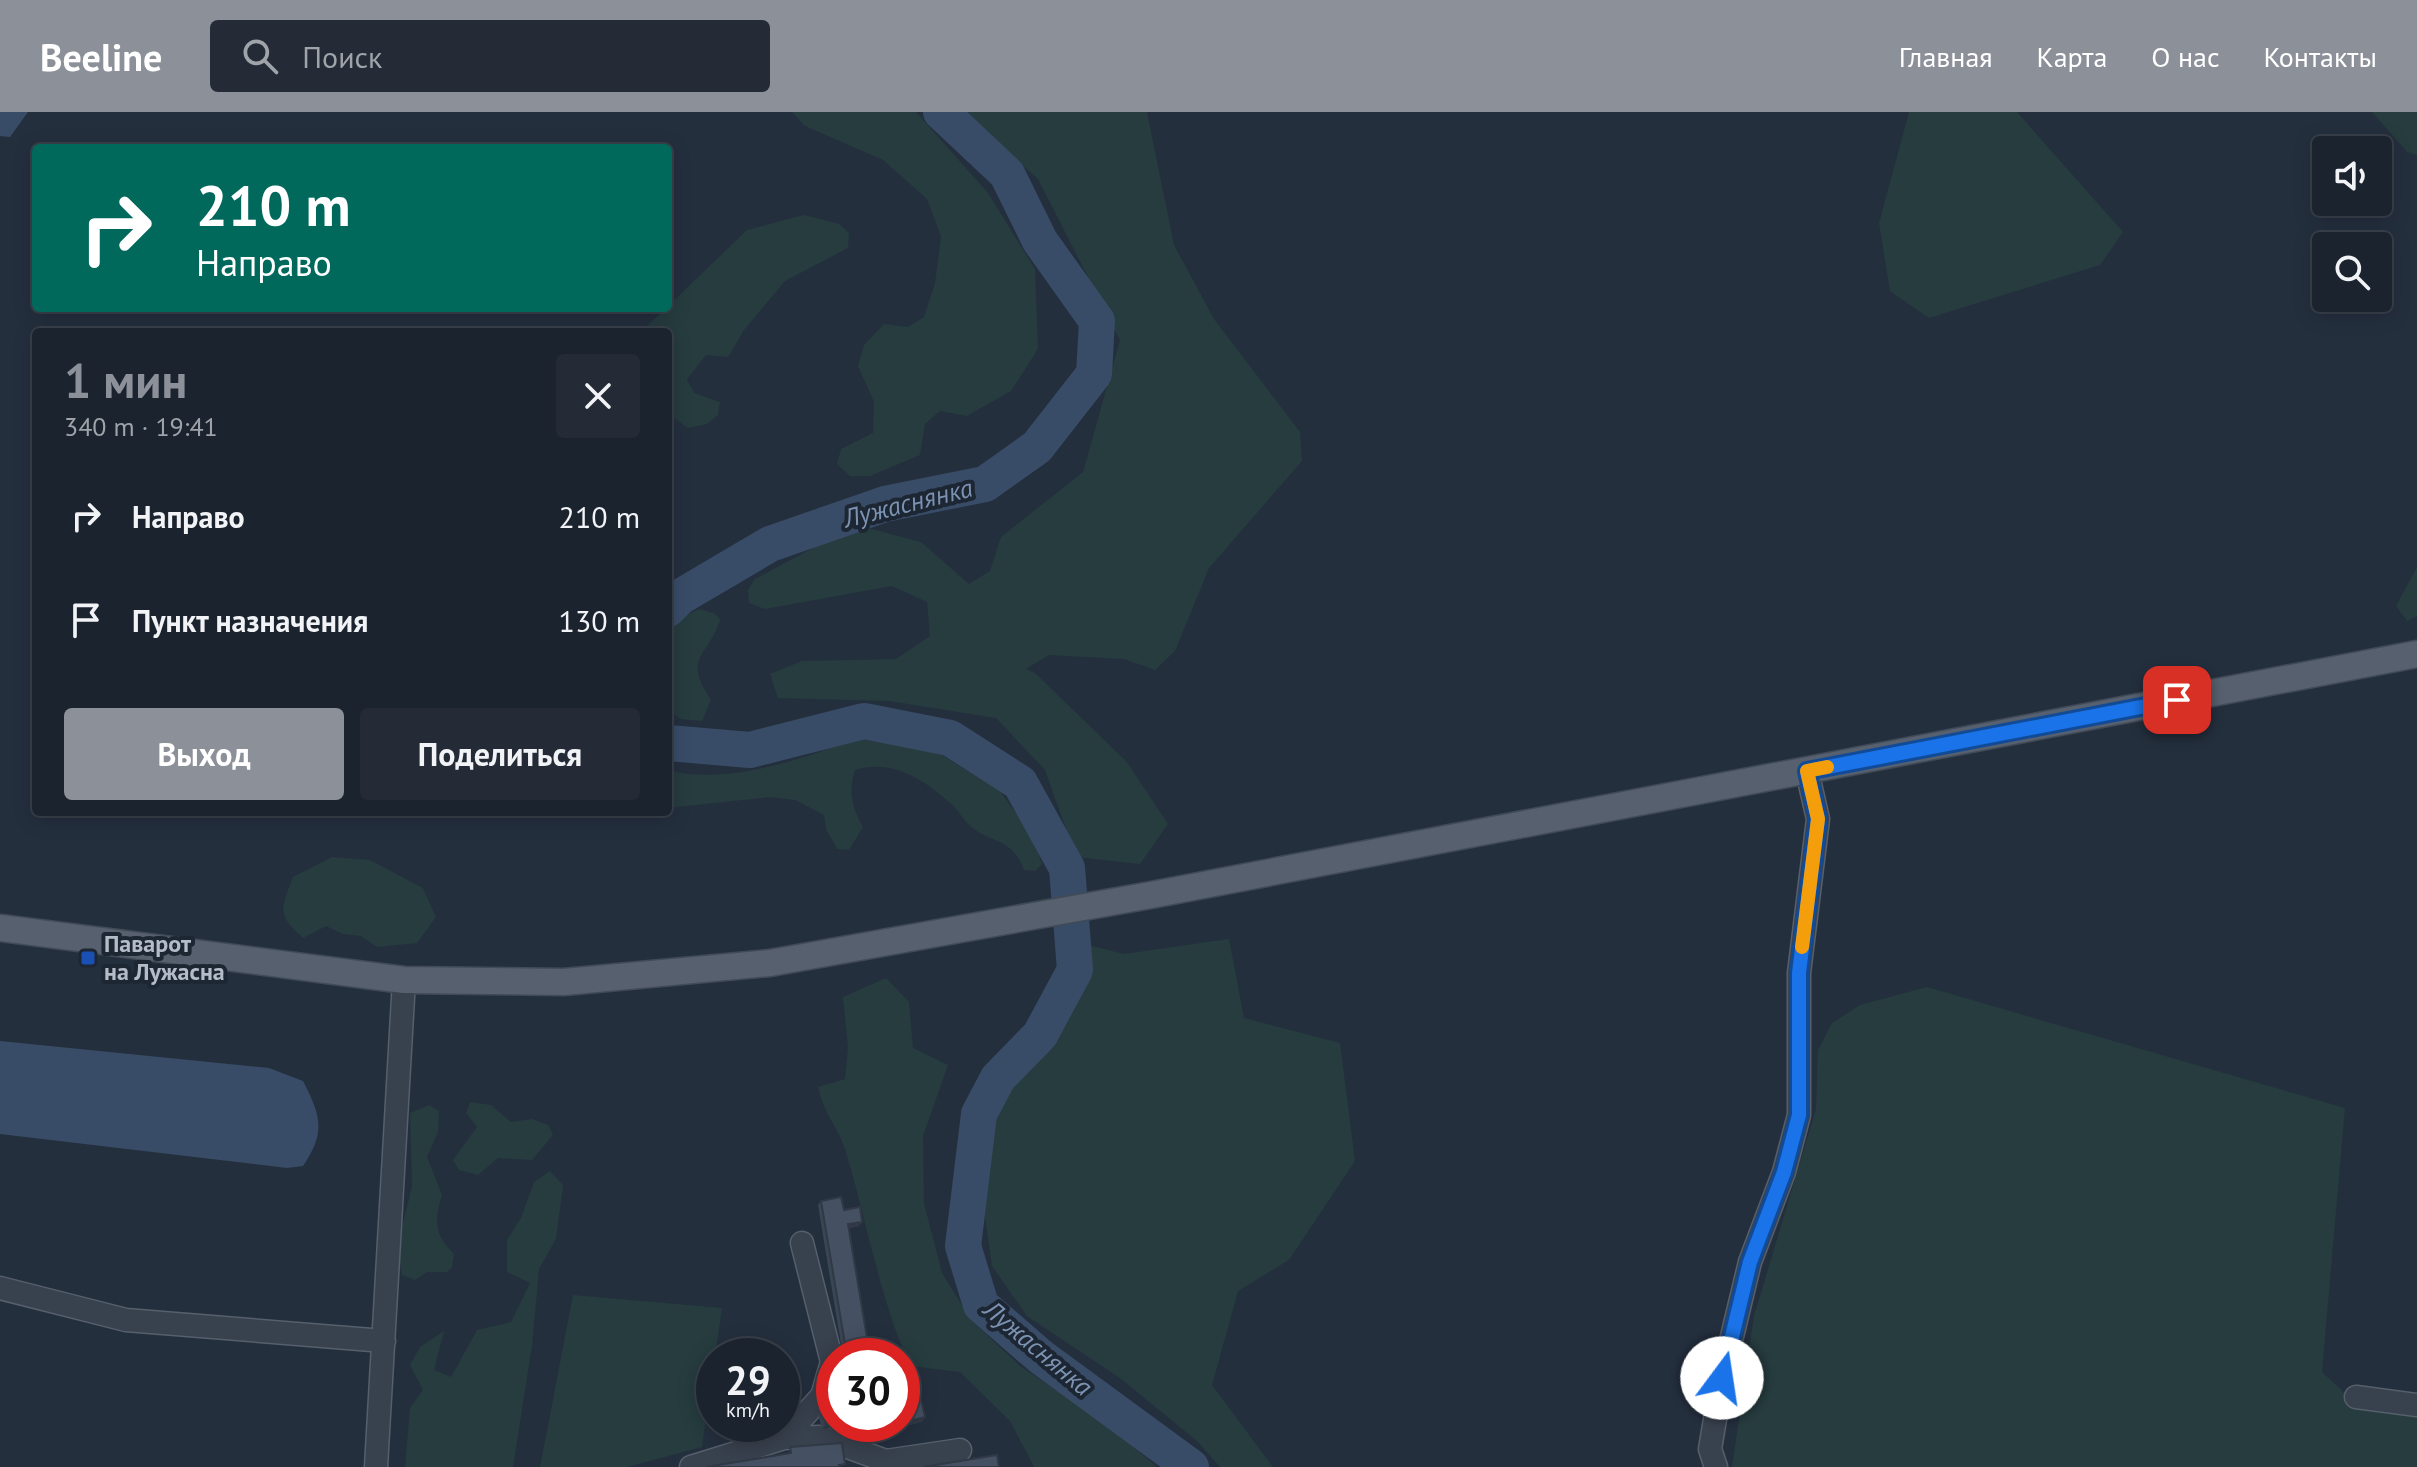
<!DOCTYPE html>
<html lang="ru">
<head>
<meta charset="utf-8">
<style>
  :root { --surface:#1b232e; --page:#242b36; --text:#f1f3f6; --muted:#a0a4aa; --line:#39404a; --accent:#8c9099 }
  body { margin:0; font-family:"PT Sans",sans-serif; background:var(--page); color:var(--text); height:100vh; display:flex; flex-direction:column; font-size:30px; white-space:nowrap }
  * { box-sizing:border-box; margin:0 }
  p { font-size:26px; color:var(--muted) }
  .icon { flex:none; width:44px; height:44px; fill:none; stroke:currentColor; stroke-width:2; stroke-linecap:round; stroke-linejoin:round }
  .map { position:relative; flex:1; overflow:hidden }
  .sheet { position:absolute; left:32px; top:216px; width:640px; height:488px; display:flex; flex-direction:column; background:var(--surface); border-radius:8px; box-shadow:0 4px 20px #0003,0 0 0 2px var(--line) }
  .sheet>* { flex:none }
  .guide { position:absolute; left:32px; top:32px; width:640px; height:168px; border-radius:8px; box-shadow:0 4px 20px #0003,0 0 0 2px var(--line); background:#00695c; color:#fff; overflow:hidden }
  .tools { position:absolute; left:2312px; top:24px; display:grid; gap:16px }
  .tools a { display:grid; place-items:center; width:80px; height:80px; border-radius:8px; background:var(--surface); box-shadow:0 4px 20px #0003,0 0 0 2px var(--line); font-size:40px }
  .speed { position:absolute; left:696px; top:1226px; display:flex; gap:16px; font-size:40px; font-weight:700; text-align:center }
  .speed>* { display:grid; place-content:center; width:104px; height:104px; border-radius:50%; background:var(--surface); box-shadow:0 4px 20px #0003,0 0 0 2px var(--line); line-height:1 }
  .speed small { font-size:20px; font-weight:400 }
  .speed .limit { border:12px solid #d22; background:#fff; color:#111 }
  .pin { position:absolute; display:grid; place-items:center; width:68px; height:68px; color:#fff; margin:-34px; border-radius:16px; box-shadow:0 4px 12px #0006 }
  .me { position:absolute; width:88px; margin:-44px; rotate:14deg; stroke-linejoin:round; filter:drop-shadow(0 0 6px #0008) }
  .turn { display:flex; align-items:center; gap:28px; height:168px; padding:0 32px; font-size:36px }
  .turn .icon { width:104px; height:104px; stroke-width:2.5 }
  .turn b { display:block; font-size:56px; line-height:68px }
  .round { display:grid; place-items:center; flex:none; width:84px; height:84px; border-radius:8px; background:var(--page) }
  .headline { display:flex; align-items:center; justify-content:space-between; height:136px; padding:0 32px }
  h1 { font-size:48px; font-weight:800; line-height:60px; color:var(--accent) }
  .action { display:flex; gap:16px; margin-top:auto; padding:16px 32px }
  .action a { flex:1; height:92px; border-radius:8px; background:var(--accent); color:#fff; font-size:32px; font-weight:800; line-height:92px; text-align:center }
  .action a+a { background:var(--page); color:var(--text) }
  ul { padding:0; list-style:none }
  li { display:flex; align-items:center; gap:24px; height:104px; padding:0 32px }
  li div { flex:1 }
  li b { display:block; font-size:30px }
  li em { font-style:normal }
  header { display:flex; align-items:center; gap:48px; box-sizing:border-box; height:112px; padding:0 40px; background:var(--accent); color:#fff }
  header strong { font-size:38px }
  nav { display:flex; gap:44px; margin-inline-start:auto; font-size:28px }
  .search { width:560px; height:72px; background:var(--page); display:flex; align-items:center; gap:20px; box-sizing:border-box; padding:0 28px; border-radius:8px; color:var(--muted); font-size:30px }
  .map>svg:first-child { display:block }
  .green { fill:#263c3f }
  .water { fill:#394c67 }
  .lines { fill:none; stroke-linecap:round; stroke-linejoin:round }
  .river { stroke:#394c67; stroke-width:36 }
  .minor-casing { stroke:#565f6c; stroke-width:25 }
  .major-casing { stroke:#414a57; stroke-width:29 }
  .minor { stroke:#38414e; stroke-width:22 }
  .major { stroke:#56606e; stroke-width:26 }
  .wall { fill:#3b4654 }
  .shaded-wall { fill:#303945 }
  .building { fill:#455162; stroke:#303945; stroke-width:2 }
  .route-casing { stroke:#114b97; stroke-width:20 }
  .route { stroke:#1a73e8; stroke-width:14 }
  .slow { stroke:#f59e0b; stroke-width:14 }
  .transit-dot { fill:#1a4fb4; stroke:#1d2633; stroke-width:3 }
  .labels { text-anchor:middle; stroke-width:8; stroke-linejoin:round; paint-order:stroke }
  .poi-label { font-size:24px; font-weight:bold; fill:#b4bcc9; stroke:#1d2633; text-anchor:start }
  .water-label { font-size:26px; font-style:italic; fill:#7c92b1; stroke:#1d2633 }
</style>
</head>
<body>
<header>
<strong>Beeline</strong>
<div class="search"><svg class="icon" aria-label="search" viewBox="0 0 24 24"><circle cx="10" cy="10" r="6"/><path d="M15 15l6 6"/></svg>Поиск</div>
<nav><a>Главная</a><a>Карта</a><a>О нас</a><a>Контакты</a></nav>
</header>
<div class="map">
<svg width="2417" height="1355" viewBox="0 0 2417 1355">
  <rect width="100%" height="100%" fill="#242f3e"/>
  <path class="green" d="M792,0h124l72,81 47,76 3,80 -27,42 -44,25 -27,-5 -15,13 -5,31 -50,21h-20l-13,-12 4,-15 32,-16 1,-31 -16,-36 6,-21 20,-21 24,3 16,-10 11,-34 6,-46 -14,-38 -44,-39 -78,-34z
    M962,0h185l27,133 40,74 86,113 2,29 -93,107 -34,83 -20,19 -31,-11 -75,-4 -23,14 9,4 92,89 41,62 -28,40 -64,-7 -31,-87 -49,-52 -107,-17 -111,-3 -8,-24 32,-13 94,-2 34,-23 -3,-34 -35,-16 -127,23 -16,-6 -1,-13 7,-11 101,-54 65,17 48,42 21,-13 11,-34 82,-65 37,-132 -82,-161z
    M1909,0h108l106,120 -23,33 -171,53 -39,-27 -11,-68z
    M2372,0h45v43l-10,-3z
    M804,103l35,9 10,9 -1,15 -63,33 -41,49 -16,27 -22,-2 -19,24 7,14 26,9 -2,13 -11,9 -19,4 -20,-14v-82h-27l106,-102z
    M2417,455v49l-10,5 -11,-15z
    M699,497l15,4 6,6c-10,38 -39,36 -9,81l-9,21 -22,-2 -12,-10v-84z
    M855,627l77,10 68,42 32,45 10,28 -7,7 -11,-1c-13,-34 -32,-25 -55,-45 -7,-7 -12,-17 -20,-23 -27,-24 -59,-43 -94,-32 -7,22 -3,37 8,57l-14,23 -12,-1 -11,-20 -2,-14 -29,-15 -25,-3 -102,11v-38c57,16 134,-11 187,-31z
    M332,745l38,3 53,28 13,29 -19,26 -40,4 -16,-11 -18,-2 -17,-8 -23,12c-27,-24 -22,-29 -10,-61z
    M1229,827l15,79 96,25 15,118 -66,99 -51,31 -26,94 61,82h-53l-22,-25 -78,-64 -93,-62 -35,-50 -18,-127 38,-70 45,-52 14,-28 13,-45 40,10z
    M886,866l23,24 4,46 35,17 -25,71 1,67 18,70 29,47 49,46 89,60 48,41h-123l-24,-46 -50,-49 -50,-6c-31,-69 -43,-145 -65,-217 -7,-22 -21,-35 -27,-62l27,-8 3,-32 -5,-50z
    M1927,875l418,121 -23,264 27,25 68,5v65h-685l22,-151 62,-207 2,-59 14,-27 28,-18z
    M470,990l21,3 20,17 21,-3 16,6 5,10 -21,25 -34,-2 -20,17 -19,-5 -6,-10 24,-33 -11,-14z
    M429,993l10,6 -1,21 -11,25 15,38c-8,25 -8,40 12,59l-2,13 -5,5h-20l-12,8 -13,-5 -5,-27 15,-62 -2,-73z
    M550,1059l13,14 -7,54 -17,30 -7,77 -19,121h-108l5,-59 13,-18 -13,-25 10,-18 24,-16 -10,39 17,7 26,-47 34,-8 19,-39 -23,-11v-32l14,-22 13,-36z
    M573,1183l149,13 -20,139 -75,20h-87z"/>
  <path class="water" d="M0,0h28l-18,25 -10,-1z
    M0,929l269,27 34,13c18,35 23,51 0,85l-16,2 -287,-34z"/>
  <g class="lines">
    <path class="river" d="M668,497l12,-12 90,-53 115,-40 100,-20 52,-37 57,-73 3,-53 -57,-80 -33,-67 -66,-62
      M668,631l82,7 114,-29 86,17 70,45 47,85 8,102 -35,65 -42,43 -19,36 -16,132 18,59 60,52 150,110"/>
    <defs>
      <path id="minor" d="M0,1176l126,32 258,21
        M2356,1285l61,8
        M784,1326l36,-1 66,24 74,-11
        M376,1355l28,-487
        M691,1355l93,-29 38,-42 10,-34 -30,-119
        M1716,1355l-6,-18 12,-71 28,-116 34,-90 15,-57v-142l19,-154 -11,-48"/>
      <path id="major" d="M0,816l404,52 160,2 206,-19 381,-68 1266,-241"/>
    </defs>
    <use href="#minor" class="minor-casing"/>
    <use href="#major" class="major-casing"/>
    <use href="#minor" class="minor"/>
    <use href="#major" class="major"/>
  </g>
  <path class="wall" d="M821,1089l38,25 -10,2 21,128h-27l-25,-151z
    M821,1297l9,1 4,14h9l-2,3 -19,2 -4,-15z
    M922,1310l-75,17 -3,-15h58z"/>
  <path class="shaded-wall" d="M862,1110l-3,4 -14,3 3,-5z
    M925,1305l-3,5 -75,17 3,-5 46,-10h6v-1z
    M826,1312h17l-2,3 -19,2z"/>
  <path class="building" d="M841,1085l3,13 16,-3 2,15 -14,2 22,132h-23l-26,-155z
    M920,1283l5,22 -23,6v-23z
    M830,1295v3l4,-1v15h-8l-5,-15z
    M848,1312h48l-46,10z
    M842,1331l3,21 -6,1 1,2h-134l85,-14 -1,-6z
    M997,1343l2,12h-76z"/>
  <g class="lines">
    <defs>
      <path id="route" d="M1722,1266l28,-116 34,-90 15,-57v-142l19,-154 -11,-48 370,-71"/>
    </defs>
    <use href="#route" class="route-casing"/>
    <use href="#route" class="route"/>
    <path class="slow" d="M1802,835l16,-128 -11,-48 20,-4"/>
  </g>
  <rect class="transit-dot" x="80" y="838" width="16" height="16" rx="4"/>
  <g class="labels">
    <g class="poi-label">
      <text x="104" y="840">Паварот<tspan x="104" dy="28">на Лужасна</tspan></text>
    </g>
    <g class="water-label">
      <text transform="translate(908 391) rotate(-14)" y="9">Лужаснянка</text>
      <text transform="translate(1038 1236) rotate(40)" y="9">Лужаснянка</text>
    </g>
  </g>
</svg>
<div class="tools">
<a><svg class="icon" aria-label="sound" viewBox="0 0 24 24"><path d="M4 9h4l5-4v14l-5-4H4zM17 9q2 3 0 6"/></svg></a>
<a><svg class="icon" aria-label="search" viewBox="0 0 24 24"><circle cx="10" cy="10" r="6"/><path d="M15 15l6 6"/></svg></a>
</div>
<div class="speed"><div>29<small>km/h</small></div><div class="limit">30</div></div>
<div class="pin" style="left:2177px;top:588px;background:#d93025"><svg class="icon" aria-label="arrive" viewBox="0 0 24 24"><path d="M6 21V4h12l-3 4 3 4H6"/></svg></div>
<svg class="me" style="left:1722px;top:1266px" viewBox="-20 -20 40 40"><circle r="19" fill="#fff"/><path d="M0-13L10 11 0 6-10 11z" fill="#1a73e8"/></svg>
<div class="guide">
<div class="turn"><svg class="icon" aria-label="right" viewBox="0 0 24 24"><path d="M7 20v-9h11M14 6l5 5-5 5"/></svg><div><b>210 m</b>Направо</div></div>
</div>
<section class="sheet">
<div class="headline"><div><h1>1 мин</h1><p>340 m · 19:41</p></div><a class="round"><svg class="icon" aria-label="close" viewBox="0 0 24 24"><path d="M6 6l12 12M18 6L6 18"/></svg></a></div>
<ul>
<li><svg class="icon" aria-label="right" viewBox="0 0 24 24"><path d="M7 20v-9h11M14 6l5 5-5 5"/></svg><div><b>Направо</b></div><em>210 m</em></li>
<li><svg class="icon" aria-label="arrive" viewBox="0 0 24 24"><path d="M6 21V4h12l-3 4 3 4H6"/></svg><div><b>Пункт назначения</b></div><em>130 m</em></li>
</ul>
<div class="action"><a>Выход</a><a>Поделиться</a></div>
</section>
</div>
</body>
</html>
